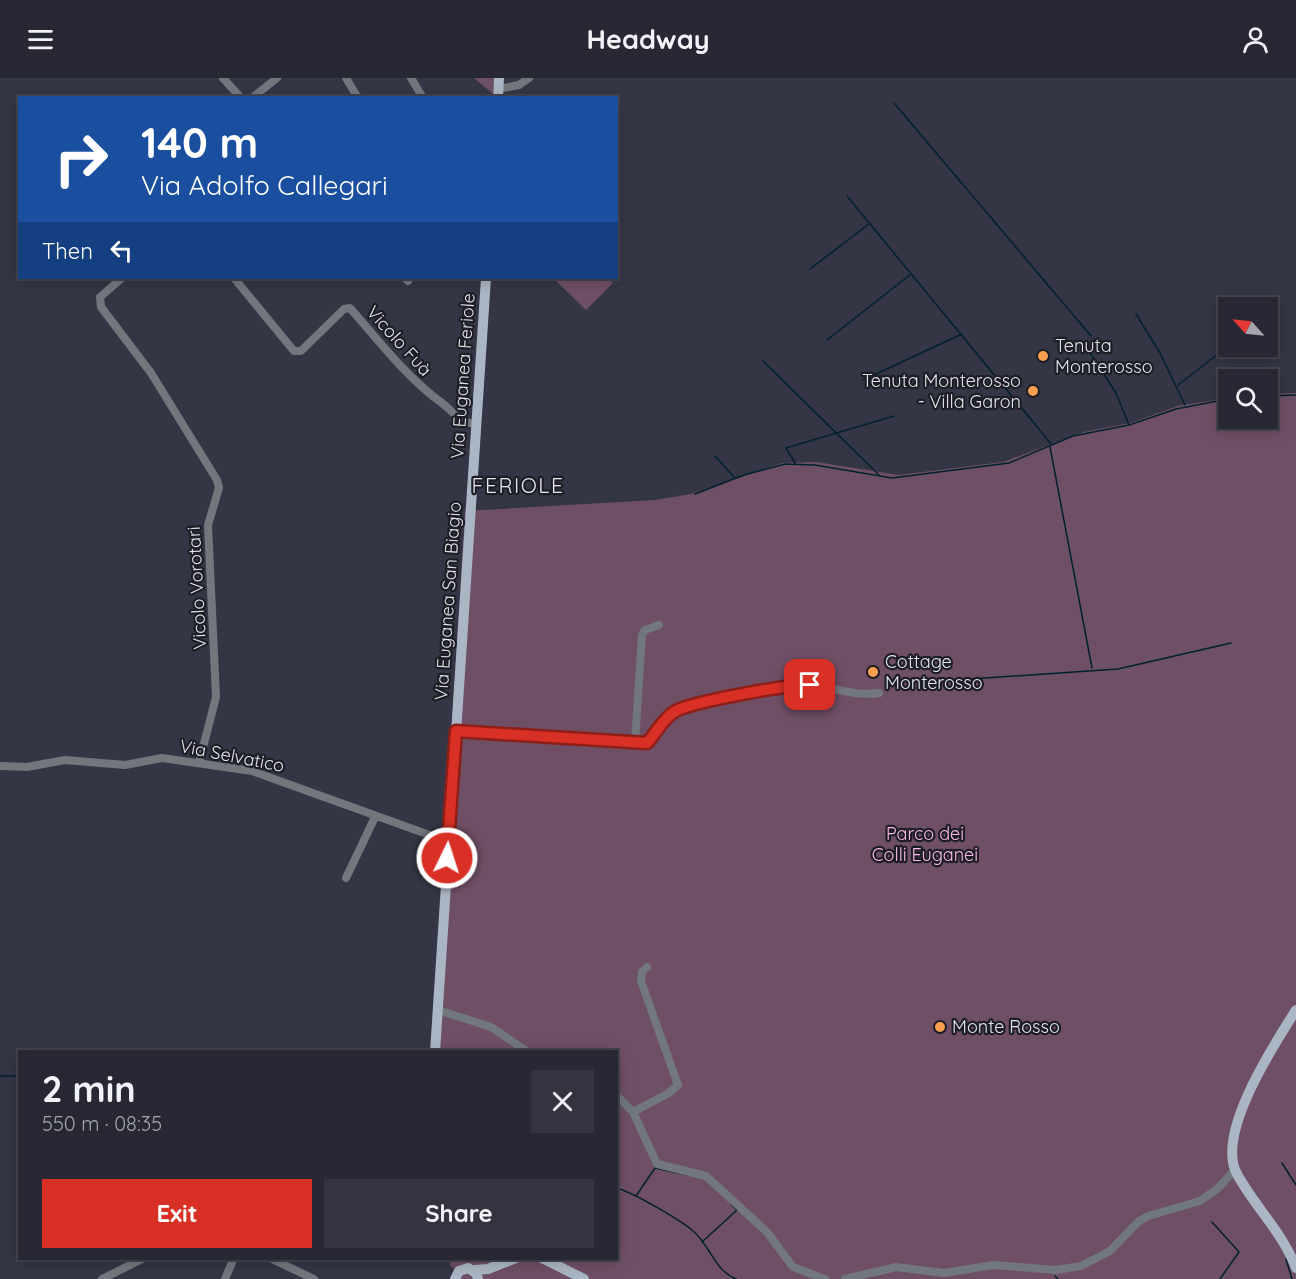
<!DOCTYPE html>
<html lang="en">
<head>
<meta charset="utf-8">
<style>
  :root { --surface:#272834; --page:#333440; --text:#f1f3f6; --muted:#a4a6ac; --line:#43444f; --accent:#d93025 }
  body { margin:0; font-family:Quicksand,sans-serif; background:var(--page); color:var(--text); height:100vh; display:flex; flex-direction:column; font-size:22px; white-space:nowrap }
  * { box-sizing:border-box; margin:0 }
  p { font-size:20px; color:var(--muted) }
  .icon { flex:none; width:33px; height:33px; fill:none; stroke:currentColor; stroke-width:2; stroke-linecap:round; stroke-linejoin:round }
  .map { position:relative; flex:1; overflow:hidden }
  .sheet { position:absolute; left:18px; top:972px; width:600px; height:210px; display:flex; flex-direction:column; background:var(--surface); border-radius:0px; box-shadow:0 3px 15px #0003,0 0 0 2px var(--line) }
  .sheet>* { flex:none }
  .guide { position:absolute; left:18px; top:18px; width:600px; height:183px; border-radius:0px; box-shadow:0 3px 15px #0003,0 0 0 2px var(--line); background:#1a4fa0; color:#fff; overflow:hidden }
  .needle { width:39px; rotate:297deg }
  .controls { position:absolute; left:1218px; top:219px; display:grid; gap:12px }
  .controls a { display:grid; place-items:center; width:60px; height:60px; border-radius:0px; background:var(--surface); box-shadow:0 3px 15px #0003,0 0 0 2px var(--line); font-size:30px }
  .pin { position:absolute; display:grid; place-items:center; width:51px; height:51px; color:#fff; margin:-26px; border-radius:12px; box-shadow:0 3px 9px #0006 }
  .me { position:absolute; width:66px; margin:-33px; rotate:4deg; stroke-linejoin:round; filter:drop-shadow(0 0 4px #0008) }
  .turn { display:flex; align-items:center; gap:21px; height:126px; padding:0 24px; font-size:27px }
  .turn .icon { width:78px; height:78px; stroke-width:2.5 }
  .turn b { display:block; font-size:42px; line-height:51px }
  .then { display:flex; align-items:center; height:57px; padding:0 24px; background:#0003; gap:12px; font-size:22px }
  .round { display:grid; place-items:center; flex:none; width:63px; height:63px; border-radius:0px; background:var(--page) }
  .headline { display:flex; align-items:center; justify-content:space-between; height:102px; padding:0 24px }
  h1 { font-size:36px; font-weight:700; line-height:45px }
  .primary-button { display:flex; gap:12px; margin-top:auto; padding:12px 24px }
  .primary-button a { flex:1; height:69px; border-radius:0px; background:var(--accent); color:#fff; font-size:24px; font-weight:700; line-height:69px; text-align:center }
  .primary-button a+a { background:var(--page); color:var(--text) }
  header { display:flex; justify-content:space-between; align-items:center; height:78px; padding:0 24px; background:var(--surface); font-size:27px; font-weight:700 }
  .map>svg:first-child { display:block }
  .green { fill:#6f4f66 }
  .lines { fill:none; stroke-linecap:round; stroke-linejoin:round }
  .stream { stroke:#00212d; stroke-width:1.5 }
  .minor { stroke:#72777e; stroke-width:8 }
  .major { stroke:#abb6c4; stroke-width:10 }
  .route-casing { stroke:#8d1f18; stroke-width:15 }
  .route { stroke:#d93025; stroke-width:10 }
  .poi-dot { fill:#fa9f4f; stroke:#1d1e25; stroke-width:2 }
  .labels { text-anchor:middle; stroke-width:4.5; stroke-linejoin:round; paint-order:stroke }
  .street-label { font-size:18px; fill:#e3e4ee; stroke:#1d1e25 }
  .poi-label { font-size:18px; fill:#e3e4ee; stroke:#1d1e25; text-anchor:start }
  .park-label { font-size:18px; fill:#feb8eb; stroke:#1d1e25 }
  .quarter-label { font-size:21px; letter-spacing:1.5px; fill:#e3e4ee; stroke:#1d1e25 }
</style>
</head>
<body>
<header><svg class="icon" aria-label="menu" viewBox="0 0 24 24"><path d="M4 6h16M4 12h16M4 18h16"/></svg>Headway<svg class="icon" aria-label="person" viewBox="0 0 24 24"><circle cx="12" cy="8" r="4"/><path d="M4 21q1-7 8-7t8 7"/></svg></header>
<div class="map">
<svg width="1296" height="1201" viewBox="0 0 1296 1201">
  <rect width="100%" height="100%" fill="#343646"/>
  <path class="green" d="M474,0h20l-1,16z
    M553,200h54l6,5 -27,27z
    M1296,315v886h-834l-12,-14v-6l166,-1v-206h-184l33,-541 190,-11 36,-6 91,-31 34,-1 83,13 104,-13 81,-30 46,-9 48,-17 50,-8v20h40v-24z"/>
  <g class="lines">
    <path class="stream" d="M894,25l197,233
      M847,118l205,249
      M810,191l59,-45
      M1136,236l24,39 25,52
      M827,262l84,-66
      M1097,266l-8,7 27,42 13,32
      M763,283l117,115
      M863,302l99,-46
      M1178,307l48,-37
      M1268,318l28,-1
      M1050,369l42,221
      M715,378l19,21
      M795,385l-9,-15 108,-32
      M695,416l49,-19 41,-11 30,1 77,13 117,-15 64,-27 56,-11 47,-16 52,-10
      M926,604l192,-13 113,-26
      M0,998h20
      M1282,1085l14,22
      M616,1110c15,3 66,33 77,43 17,14 21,39 43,48
      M636,1118l19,-28 33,7
      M1212,1144l27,30 -19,27
      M702,1164l35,-32 -6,-6
      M1286,1181l6,20
      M1055,1198l3,3"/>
    <path class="minor" d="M223,0l18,20
      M346,0l12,20
      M411,0l12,20
      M498,11l21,-4 10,-7
      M252,20l25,-20
      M122,200l-22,19 1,10 50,66 66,107 2,8 -11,37 8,172 -17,66
      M234,200l60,73h7l43,-42 6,-1c29,33 56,69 92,95 13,10 16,19 34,21
      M405,200l3,3
      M456,653l191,12c9,-10 16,-24 28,-31 12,-8 115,-28 131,-28 25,2 47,13 73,9
      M635,664l7,-107 3,-5 14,-5
      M0,688l27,1 38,-7 60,5 37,-7 90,13 197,71
      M346,800l29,-61
      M438,932l53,17 37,25
      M616,1017l17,17 24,52 49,12 61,56 26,35 32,12
      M633,1034l36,-19 9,-8 -37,-104 1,-9 5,-5
      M270,1180l44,21
      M448,1180h5
      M102,1201l42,-21
      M225,1201l9,-21
      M845,1201l51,-12 48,6 50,-8 62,5 25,-4 29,-15 28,-29 10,-6 52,-15 17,-12 18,-19"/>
    <path class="major" d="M498,20l1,-20
      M1296,932c-22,35 -81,124 -59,164 18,33 46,59 59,94
      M435,974l51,-774
      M542,1180l42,21
      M474,1192l14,-1 28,-11
      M455,1201l4,-8 9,-3 8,5 2,6"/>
  </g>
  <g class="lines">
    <defs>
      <path id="route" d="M447,780l9,-127 191,12c9,-10 16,-24 27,-31 15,-10 117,-28 136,-27"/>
    </defs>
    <use href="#route" class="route-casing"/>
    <use href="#route" class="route"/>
  </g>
  <g class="poi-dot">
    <circle cx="1043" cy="278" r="6"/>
    <circle cx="1033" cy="313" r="6"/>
    <circle cx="873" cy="594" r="6"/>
    <circle cx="940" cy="949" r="6"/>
  </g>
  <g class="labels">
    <g class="street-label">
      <text transform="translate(399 263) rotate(48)" y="6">Vicolo Fuà</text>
      <text transform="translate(463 298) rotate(-86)" y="6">Via Euganea Feriole</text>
      <text transform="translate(197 510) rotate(-93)" y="6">Vicolo Vorotari</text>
      <text transform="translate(448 523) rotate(-86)" y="6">Via Euganea San Biagio</text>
      <text transform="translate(232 678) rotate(11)" y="6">Via Selvatico</text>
    </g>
    <g class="poi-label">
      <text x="1055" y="274">Tenuta<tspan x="1055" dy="21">Monterosso</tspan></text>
      <text x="1021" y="309" text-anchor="end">Tenuta Monterosso<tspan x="1021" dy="21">- Villa Garon</tspan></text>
      <text x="885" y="590">Cottage<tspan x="885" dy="21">Monterosso</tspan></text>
      <text x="952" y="955">Monte Rosso</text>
    </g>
    <g class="park-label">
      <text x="925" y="762">Parco dei<tspan x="925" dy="21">Colli Euganei</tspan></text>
    </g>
    <g class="quarter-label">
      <text x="518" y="415">FERIOLE</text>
    </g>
  </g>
</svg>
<div class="controls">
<a><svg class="needle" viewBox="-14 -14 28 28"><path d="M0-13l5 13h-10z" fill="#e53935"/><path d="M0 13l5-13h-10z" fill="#a4a6ac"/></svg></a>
<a><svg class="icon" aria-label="search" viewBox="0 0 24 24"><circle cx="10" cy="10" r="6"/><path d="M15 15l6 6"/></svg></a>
</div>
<div class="pin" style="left:810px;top:607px;background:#d93025"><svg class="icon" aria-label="arrive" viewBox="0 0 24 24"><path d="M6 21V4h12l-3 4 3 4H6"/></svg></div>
<svg class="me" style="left:447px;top:780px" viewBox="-20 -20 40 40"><circle r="17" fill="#d93025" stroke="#fff" stroke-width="3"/><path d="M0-11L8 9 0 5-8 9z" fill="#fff"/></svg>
<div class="guide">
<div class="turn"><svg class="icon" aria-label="right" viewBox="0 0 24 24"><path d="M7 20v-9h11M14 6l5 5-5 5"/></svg><div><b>140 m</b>Via Adolfo Callegari</div></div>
<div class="then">Then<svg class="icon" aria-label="left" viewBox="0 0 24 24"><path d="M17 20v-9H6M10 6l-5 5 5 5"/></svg></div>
</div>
<section class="sheet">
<div class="headline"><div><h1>2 min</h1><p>550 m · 08:35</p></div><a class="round"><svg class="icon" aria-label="close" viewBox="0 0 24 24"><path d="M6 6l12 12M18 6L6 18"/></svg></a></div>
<div class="primary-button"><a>Exit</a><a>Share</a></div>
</section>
</div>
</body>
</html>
